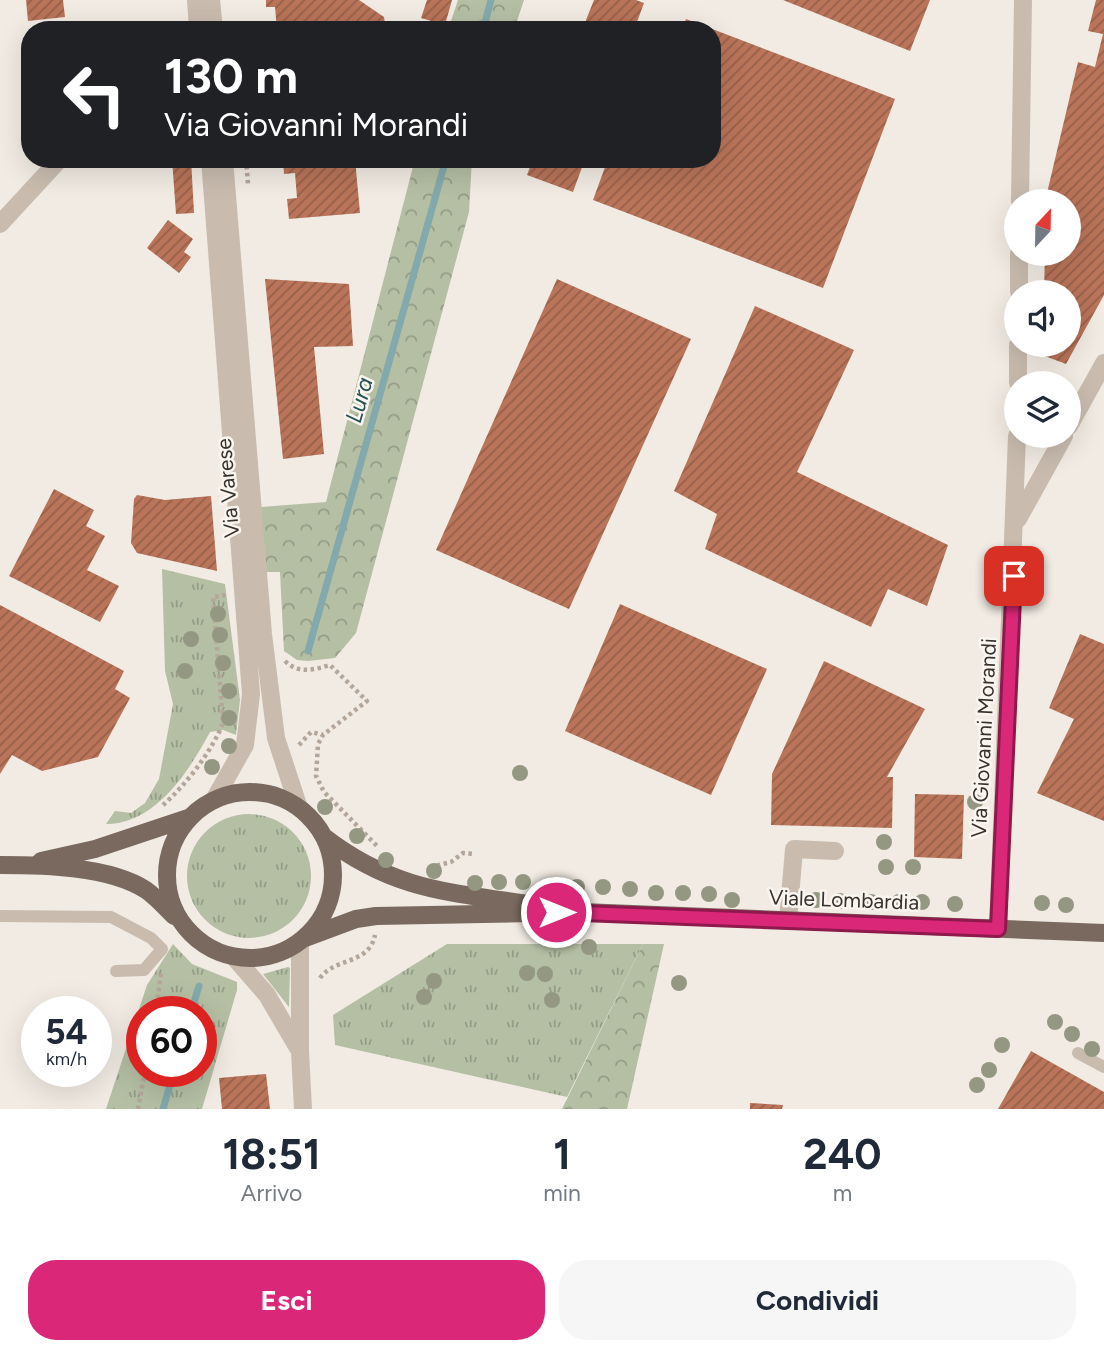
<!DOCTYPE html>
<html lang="it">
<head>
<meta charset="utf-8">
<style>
  :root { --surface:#fff; --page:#f6f6f7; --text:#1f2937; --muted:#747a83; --accent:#db2777 }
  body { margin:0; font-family:Figtree,sans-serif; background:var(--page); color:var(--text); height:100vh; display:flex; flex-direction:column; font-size:26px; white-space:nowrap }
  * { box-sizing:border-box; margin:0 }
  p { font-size:23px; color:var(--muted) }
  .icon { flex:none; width:38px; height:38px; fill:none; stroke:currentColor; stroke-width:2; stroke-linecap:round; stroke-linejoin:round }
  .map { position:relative; height:1109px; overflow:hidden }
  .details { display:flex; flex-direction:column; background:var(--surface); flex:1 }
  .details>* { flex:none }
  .banner { position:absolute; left:21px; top:21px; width:700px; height:147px; border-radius:28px; box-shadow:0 7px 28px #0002; background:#202124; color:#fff; overflow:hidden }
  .needle { width:46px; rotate:22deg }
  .buttons { position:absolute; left:1004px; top:189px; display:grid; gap:14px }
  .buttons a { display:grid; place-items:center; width:77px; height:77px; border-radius:50%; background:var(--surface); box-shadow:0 7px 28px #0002; font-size:35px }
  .speed { position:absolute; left:21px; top:996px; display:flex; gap:14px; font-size:35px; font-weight:700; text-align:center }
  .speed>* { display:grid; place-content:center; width:91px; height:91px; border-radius:50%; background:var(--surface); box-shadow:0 7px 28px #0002; line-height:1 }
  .speed small { font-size:18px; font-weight:400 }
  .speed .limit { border:10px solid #d22; background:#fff; color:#111 }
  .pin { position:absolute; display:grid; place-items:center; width:60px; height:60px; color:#fff; margin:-30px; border-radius:14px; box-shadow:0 4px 10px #0006 }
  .me { position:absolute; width:77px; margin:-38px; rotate:90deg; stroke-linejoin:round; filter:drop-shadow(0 0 5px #0008) }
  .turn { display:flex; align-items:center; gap:24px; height:147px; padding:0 28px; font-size:32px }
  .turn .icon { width:91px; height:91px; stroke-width:2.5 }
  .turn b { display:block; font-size:49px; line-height:60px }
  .eta { display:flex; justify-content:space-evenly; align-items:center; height:119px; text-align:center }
  .eta b { font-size:42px; font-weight:700; line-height:49px }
  .button { display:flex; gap:14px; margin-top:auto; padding:14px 28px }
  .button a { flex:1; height:80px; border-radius:28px; background:var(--accent); color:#fff; font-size:28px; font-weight:700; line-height:80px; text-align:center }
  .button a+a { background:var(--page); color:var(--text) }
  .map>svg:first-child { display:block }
  .grass { fill:url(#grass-tufts); fill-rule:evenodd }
  .forest { fill:url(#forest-crowns) }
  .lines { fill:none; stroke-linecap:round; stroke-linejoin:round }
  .stream { stroke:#84a9ac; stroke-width:7 }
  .building { fill:url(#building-hatch) }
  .path { stroke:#b4a69a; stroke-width:4.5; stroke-dasharray:3.5 3.5; stroke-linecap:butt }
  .service { stroke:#c9bcaf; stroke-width:12 }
  .minor { stroke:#c9bcaf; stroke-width:18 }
  .primary { stroke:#79695f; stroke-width:18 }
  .tree { fill:#949882 }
  .route-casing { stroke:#8e194d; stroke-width:18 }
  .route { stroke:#db2777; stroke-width:12 }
  .labels { text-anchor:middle; stroke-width:5; stroke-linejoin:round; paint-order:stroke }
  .street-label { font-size:21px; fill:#39312c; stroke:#f9f5ef }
  .water-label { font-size:23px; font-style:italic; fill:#265156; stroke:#f9f5ef }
</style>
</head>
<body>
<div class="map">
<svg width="1104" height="1109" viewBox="0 0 1104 1109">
  <defs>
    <pattern id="grass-tufts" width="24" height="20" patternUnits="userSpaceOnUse" patternTransform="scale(1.75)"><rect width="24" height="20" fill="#b5bfa4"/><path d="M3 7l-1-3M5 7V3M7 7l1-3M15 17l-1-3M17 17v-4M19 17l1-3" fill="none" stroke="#949c86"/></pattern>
    <pattern id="forest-crowns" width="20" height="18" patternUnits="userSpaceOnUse" patternTransform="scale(1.75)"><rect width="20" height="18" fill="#b5bfa4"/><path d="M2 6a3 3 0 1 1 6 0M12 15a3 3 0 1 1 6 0" fill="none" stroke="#949c86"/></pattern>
    <pattern id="building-hatch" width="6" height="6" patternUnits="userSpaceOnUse" patternTransform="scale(1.75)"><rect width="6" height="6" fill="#b97459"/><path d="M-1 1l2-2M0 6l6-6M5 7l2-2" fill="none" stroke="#97604a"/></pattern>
  </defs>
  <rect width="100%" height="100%" fill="#f1ebe3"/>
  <path class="grass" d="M162,569l63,15 15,116 -4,35 -13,-5 -13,2c-21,39 -54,92 -104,92l9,-13 16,2 14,-10 14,-24 14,-75 -8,-33z
    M187 876a62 62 0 1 1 124 0a62 62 0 1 1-124 0Z
    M173,944l19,20 45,18v8l-35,119h-96l41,-124zM142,1012h59v59h-59z
    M447,944h196l-76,153 -232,-52 -2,-30z
    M288,967l2,1 -1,39 -26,-33z"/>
  <path class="forest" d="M458,0h66l-10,30h-66z
    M415,159h57l-3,53 -113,421 -21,25 -27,3 -11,-1 -13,-9 -4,-79h-15l-4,-65 65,-5z
    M643,944h21l-37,165h-65z"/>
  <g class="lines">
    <path class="stream" d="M483,30l8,-30
      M308,651l138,-492
      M191,1012l8,-26
      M163,1109l11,-38"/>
  </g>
  <path class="building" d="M26,0h37l2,17 -37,4z
    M266,0h93l25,17 2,13h-109l-2,-23h-9z
    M427,0h25l-7,25 -24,-7z
    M594,0h42l8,3 -10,27h-52z
    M783,0h147l-20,51z
    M1096,0h8v295l-38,69 -24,-9 1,-10h26v-53h-25l1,-38h24v-53h-23l1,-8 31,-131 17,5 8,-33 -15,-3z
    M686,19l209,80 -72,189 -230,-88 15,-41h104v-129h-30z
    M172,159h19l3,54 -18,1z
    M283,159h72l5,54 -71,6 -2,-20 10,-1 -2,-25 -11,1z
    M533,159h52l-12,33 -46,-17z
    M168,220l25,19 -9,13 7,5 -12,16 -32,-25z
    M265,279l84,5 4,62 -39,1 10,107 -41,5z
    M557,279l134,60 -122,270 -133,-59z
    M755,306l99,44 -57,122 151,73 -21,61 -39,-17 -17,38 -166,-78 12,-35 -43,-23z
    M54,489l40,21 -8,16 19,10 -18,34 32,16 -19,36 -91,-46z
    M137,495l28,5 46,-4 6,75 -80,-18 -6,-10 3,-44z
    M620,604l147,65 -56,126 -146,-64z
    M0,605l124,66 -9,18 15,9 -32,59 -56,14 -30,-16 -12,19z
    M1080,634l24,10v177l-67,-28 37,-74 -25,-11z
    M824,661l101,48 -38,68h6l-1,51 -121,-3 1,-51z
    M915,794l49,1 -2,64 -48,-2z
    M1031,1051l73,41v17h-106z
    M266,1074l4,35h-48l-3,-31z
    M750,1103l33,2 -1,4h-32z"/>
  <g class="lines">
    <path class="path" d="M246,159l2,25
      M285,661c13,13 29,9 45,4l37,36 -44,34 -5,9 -2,32 8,16 53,54
      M299,745l12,-13 12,3
      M163,805c23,-20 49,-54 60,-82l-10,-126 13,-2
      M430,867l21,-5 12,-9 11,1
      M320,978c15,-21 49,-13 55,-43
      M156,1012l5,-38
      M138,1109l7,-38"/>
    <path class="service" d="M0,916l111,1 40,21 11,11 -18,21 -28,1
      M1078,1053l26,14"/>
    <path class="minor" d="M196,0l2,30
      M211,0l3,30
      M210,159l41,535 -6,51 -31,55
      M224,159l39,475 13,104 23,70
      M1020,201l3,-201
      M0,224l60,-65
      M1019,292v-38
      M1018,383v-38
      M1069,426l35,-63
      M1018,519l46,-83
      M788,921l6,-72 41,2
      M998,929l19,-493
      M300,942v109l3,58
      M234,957l33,38 31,53"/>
    <path class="primary" d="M167 875a83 83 0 1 1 166 0a83 83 0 1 1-166 0Z
      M324,837c70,54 126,55 210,68
      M41,861l54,-12 93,-31
      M0,865c43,0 109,1 146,25 10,7 19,17 28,26
      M305,938l51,-19 20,-3 206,-4 522,21"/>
  </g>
  <g class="tree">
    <circle cx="218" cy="614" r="8"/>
    <circle cx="220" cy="635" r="8"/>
    <circle cx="191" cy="639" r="8"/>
    <circle cx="223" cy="663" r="8"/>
    <circle cx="185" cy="671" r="8"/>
    <circle cx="229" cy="691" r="8"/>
    <circle cx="229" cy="718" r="8"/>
    <circle cx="229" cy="746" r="8"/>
    <circle cx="212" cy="767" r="8"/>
    <circle cx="520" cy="773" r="8"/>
    <circle cx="975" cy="802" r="8"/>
    <circle cx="325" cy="807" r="8"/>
    <circle cx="357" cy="836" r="8"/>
    <circle cx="884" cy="842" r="8"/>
    <circle cx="386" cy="860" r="8"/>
    <circle cx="886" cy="867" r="8"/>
    <circle cx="913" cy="867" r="8"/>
    <circle cx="434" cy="871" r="8"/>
    <circle cx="499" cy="882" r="8"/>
    <circle cx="523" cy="882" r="8"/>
    <circle cx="475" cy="883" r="8"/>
    <circle cx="553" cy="885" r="8"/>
    <circle cx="577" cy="887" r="8"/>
    <circle cx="603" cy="887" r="8"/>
    <circle cx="630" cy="889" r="8"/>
    <circle cx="656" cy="893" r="8"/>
    <circle cx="683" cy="893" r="8"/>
    <circle cx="709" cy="894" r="8"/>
    <circle cx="732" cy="900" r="8"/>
    <circle cx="816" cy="900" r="8"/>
    <circle cx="840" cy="901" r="8"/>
    <circle cx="871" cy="902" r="8"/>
    <circle cx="899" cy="902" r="8"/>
    <circle cx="922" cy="902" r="8"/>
    <circle cx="1042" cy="903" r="8"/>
    <circle cx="955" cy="904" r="8"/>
    <circle cx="1066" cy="905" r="8"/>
    <circle cx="589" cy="947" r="8"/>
    <circle cx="527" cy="973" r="8"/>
    <circle cx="545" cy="974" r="8"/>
    <circle cx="434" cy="981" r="8"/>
    <circle cx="679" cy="983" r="8"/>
    <circle cx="424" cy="997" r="8"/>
    <circle cx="552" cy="1000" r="8"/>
    <circle cx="1055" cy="1022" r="8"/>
    <circle cx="1072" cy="1034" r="8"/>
    <circle cx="1002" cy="1045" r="8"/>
    <circle cx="1092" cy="1049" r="8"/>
    <circle cx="989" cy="1070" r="8"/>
    <circle cx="977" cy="1085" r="8"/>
  </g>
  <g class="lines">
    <defs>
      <path id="route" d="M556,912l442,17 16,-353"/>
    </defs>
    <use href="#route" class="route-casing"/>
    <use href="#route" class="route"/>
  </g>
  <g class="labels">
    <g class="street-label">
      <text transform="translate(228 488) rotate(-95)" y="7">Via Varese</text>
      <text transform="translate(984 738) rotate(-87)" y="7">Via Giovanni Morandi</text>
      <text transform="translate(844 900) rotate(2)" y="7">Viale Lombardia</text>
    </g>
    <g class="water-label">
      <text transform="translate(359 400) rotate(-74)" y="8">Lura</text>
    </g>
  </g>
</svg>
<div class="buttons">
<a><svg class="needle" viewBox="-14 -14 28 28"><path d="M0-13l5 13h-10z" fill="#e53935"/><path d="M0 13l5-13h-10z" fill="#747a83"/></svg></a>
<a><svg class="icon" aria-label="sound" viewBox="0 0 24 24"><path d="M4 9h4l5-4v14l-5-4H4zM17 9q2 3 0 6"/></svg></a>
<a><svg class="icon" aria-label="layers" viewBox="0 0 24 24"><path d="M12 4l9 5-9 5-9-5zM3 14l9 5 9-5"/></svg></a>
</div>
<div class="speed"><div>54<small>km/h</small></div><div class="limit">60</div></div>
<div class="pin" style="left:1014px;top:576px;background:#d93025"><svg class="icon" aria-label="arrive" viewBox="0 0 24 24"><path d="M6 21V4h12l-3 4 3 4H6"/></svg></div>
<svg class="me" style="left:556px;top:912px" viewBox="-20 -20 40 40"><circle r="17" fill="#db2777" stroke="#fff" stroke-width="3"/><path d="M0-11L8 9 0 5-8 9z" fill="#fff"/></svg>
<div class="banner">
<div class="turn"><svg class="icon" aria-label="left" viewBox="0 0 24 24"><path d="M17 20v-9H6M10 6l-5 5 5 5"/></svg><div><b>130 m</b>Via Giovanni Morandi</div></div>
</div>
</div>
<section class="details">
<div class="eta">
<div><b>18:51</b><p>Arrivo</p></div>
<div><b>1</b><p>min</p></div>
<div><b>240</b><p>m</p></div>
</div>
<div class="button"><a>Esci</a><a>Condividi</a></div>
</section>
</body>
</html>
